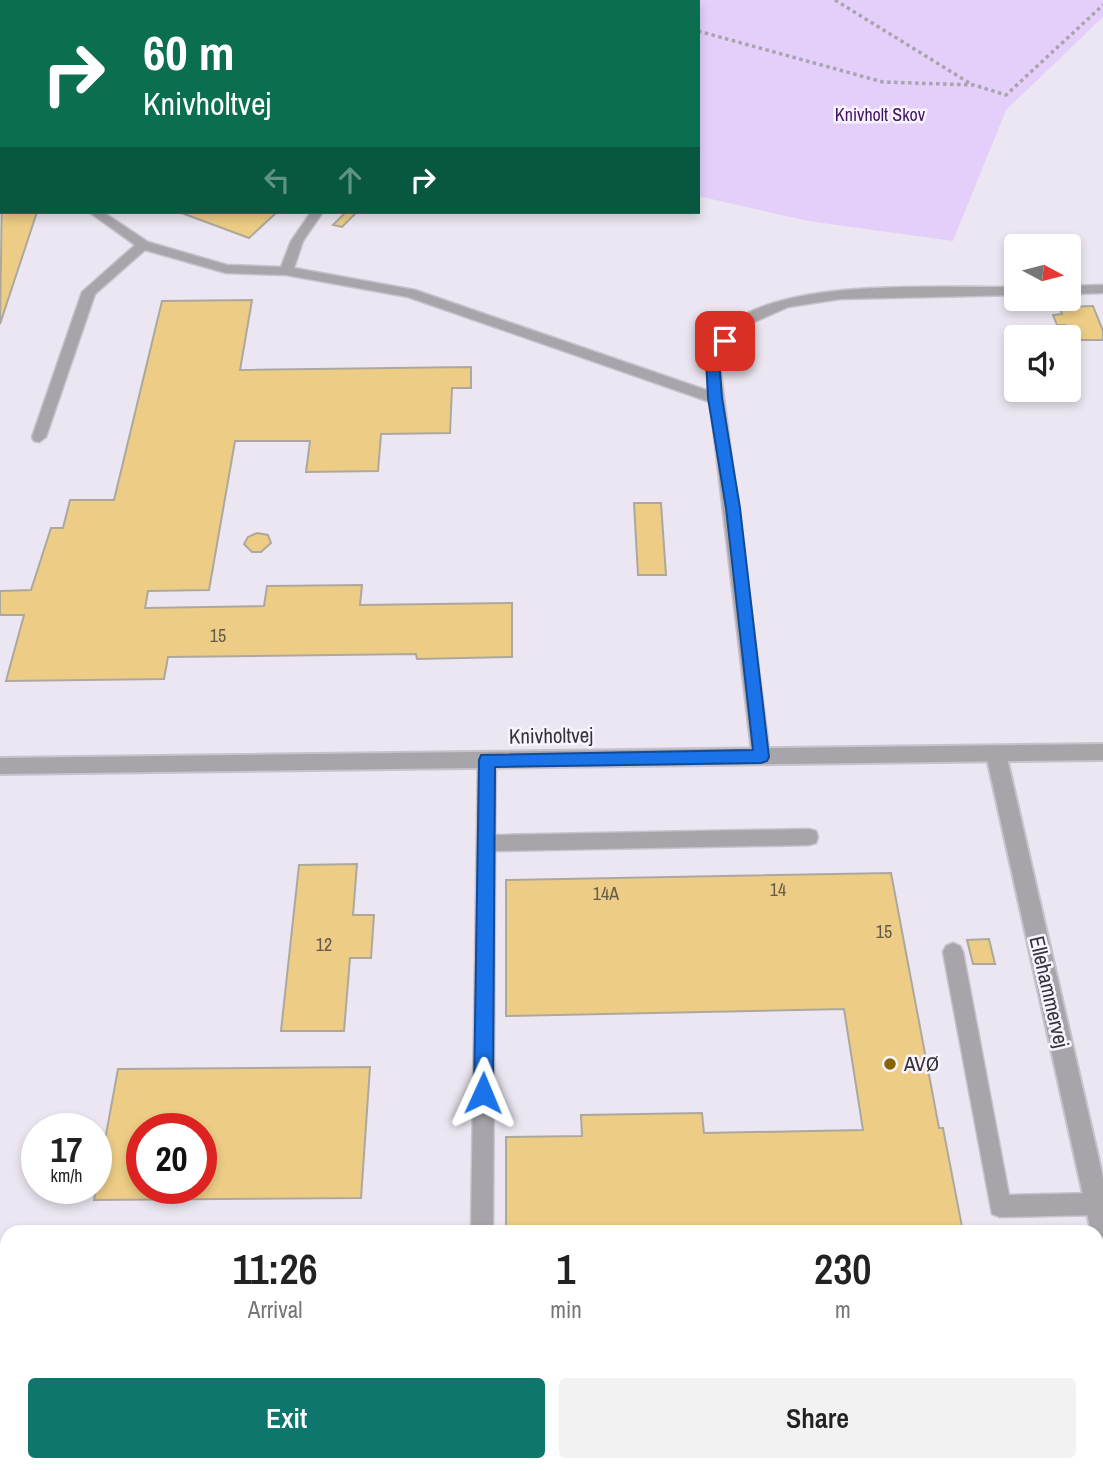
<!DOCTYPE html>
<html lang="en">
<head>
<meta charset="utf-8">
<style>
  :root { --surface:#fff; --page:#f2f2f2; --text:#222; --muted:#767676; --accent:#0f766e }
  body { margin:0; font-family:"Archivo Narrow",sans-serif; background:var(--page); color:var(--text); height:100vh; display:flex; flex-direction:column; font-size:26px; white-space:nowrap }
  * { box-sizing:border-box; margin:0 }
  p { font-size:23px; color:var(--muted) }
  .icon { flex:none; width:38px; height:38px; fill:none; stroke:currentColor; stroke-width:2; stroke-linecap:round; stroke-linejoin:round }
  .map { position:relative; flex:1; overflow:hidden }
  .drawer { position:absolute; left:0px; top:1225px; width:1104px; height:247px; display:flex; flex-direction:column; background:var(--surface); border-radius:21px 21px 0 0; box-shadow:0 4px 10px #0003 }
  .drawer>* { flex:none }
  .guide { position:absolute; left:0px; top:0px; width:700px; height:214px; box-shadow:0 4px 10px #0003; background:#0b6e4f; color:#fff; overflow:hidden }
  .needle { width:46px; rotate:97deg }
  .controls { position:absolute; left:1004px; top:234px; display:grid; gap:14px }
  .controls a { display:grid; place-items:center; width:77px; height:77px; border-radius:7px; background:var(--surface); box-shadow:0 4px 10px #0003; font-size:35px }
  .speed { position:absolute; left:21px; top:1113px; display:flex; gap:14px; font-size:35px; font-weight:700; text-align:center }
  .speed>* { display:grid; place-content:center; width:91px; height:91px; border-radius:50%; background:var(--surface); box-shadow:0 4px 10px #0003; line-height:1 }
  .speed small { font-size:18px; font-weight:400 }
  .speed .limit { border:10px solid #d22; background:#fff; color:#111 }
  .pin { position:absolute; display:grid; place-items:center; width:60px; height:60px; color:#fff; margin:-30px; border-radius:14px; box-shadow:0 4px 10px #0006 }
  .me { position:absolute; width:77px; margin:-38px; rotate:1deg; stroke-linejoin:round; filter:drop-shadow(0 0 5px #0008) }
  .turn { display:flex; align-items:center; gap:24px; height:147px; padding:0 28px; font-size:32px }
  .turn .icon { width:91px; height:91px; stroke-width:2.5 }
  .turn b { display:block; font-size:49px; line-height:60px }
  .lanes { display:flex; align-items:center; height:66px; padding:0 28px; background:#0003; justify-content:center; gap:35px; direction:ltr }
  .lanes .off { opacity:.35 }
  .eta { display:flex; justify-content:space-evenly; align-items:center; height:119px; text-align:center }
  .eta b { font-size:42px; font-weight:600; line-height:49px }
  .primary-button { display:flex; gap:14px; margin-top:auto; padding:14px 28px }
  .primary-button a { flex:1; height:80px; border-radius:7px; background:var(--accent); color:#fff; font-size:28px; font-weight:600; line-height:80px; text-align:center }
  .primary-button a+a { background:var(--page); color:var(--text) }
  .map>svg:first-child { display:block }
  .green { fill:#e4cffa }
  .building { fill:#edcd85; stroke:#ada89e; stroke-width:2; fill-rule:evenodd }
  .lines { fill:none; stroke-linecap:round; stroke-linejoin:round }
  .service-casing { stroke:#c7c2cc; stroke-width:3 }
  .minor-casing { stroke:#c7c2cc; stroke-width:4 }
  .tertiary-casing { stroke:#c7c2cc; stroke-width:4 }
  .path { stroke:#a8a4ac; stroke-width:3.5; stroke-dasharray:3.5 3.5; stroke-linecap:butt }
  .service { fill:#a8a5aa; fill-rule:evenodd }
  .minor { fill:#a8a5aa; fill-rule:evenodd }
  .tertiary { fill:#a8a5aa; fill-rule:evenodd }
  .route { fill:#1a73e8; stroke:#114b97; stroke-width:2 }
  .poi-dot { fill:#876500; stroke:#f9f3ff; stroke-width:2.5 }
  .labels { text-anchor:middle; stroke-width:5; stroke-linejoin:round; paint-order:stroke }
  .far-park-label { font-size:18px; fill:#401460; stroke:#f9f3ff }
  .number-label { font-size:18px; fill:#635a4a }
  .street-label { font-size:21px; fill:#353337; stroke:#f9f3ff }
  .poi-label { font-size:21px; fill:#353337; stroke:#f9f3ff; text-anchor:start }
</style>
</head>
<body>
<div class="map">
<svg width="1103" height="1471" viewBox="0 0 1103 1471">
  <rect width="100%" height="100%" fill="#ebe6f1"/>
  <path class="green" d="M0,0h1103v17l-97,93 -53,131 -145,-20 -110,-25v-194h-696z"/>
  <path class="building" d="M2,193v19h35l-37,112z
    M179,212h98l-28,26z
    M346,212h11l-15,15 -9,-2z
    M252,300l-12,70 231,-3v21h-19l-2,45 -69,1 -3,37 -72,1 4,-31h-75l-26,149 -61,1 -3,17 119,-2 3,-20 95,-1 -2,20 152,-2v54l-95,2 -1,-5 -248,3 -4,22 -158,2 18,-66h-24v-24l31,-1 20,-62h12l7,-28h44l48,-199z
    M1093,306l10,25v9h-31l-6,-15h-9l-4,-10 9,-1 -3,-7z
    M634,503h27l5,72h-28z
    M257,533l11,2 3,8 -10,9h-9l-8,-8 4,-7z
    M357,864l-4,51h21l-3,43h-21l-6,73h-63l18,-166z
    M891,873l48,255h4l20,104h-457v-95l76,-1 -1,-21 121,-2 2,20 159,-3 -19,-121 -338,7v-136z
    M989,939l6,25h-22l-6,-24z
    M370,1067l-9,131 -267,2 24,-131zM142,1129h59v59h-59z"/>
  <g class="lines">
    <defs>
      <path id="service" d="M0,79h2v6h-2z
        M0,161l2,1v8l-2,-1z
        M89,212h14l45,30 79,23 54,2 10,-26 20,-29h12l-20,29 -9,27 121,22 294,101 -4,-33c8,-11 19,-31 30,-38 65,-42 204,-32 282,-33v8l-177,4 -52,8 -45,20 -24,32 51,398 -3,5 -6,2 -6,-2 -3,-5 -42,-355 -302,-105 -122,-22 -60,-2 -81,-23 -50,44 -49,143 -7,5 -5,-1 -2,-4 50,-145 53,-47z
        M1103,285v8l-34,1v-8z
        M487,753l6,2 3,5 -1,75 314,-6 7,2 2,6 -2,6 -7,2 -314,6 -2,381h-22l7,-472 3,-5z
        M953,943l7,3 3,6 46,243 88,-2 6,3v16l-6,3 -97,2 -8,-3 -49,-262 3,-6z"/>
      <path id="minor" d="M996,746l7,2 3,6 97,424v65l-6,-2v-9l-6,-1 -105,-477 3,-6z
        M1097,1442h6v26l-14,-3h8z
        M467,1465h264l-2,6h-264z"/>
      <path id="tertiary" d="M1103,744v16l-1103,14v-16z"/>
    </defs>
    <use href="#service" class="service-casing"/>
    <use href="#minor" class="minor-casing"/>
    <use href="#tertiary" class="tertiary-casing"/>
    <path class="path" d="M588,0l6,2
      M835,0l136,84
      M698,31l185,51 91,3 32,10 97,-90"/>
    <use href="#service" class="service"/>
    <use href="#minor" class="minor"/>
    <use href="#tertiary" class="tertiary"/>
  </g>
  <path class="route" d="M725,337l6,4 -12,18 3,39 18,110 29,249 -2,4 -6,2 -266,4 -2,326 -3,6 -7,3 -7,-3 -2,-6 5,-333 2,-5 272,-5 -27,-242 -18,-110 -2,-40 14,-20z"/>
  <circle class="poi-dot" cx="890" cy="1064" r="7"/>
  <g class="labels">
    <g class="far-park-label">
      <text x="880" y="121">Knivholt Skov</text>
    </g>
    <g class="number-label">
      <text x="218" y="642">15</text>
      <text x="778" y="896">14</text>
      <text x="606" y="900">14A</text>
      <text x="884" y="938">15</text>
      <text x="324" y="951">12</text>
    </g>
    <g class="street-label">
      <text transform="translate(551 736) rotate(-1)" y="7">Knivholtvej</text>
      <text transform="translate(1049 992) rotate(77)" y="7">Ellehammervej</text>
    </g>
    <g class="poi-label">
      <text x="904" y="1071">AVØ</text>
    </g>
  </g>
</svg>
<div class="controls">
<a><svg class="needle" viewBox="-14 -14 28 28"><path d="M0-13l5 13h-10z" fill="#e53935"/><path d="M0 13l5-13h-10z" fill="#767676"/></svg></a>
<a><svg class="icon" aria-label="sound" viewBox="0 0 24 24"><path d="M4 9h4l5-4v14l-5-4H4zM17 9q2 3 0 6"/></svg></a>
</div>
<div class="speed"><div>17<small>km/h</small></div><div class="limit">20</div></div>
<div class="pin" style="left:725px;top:341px;background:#d93025"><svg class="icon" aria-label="arrive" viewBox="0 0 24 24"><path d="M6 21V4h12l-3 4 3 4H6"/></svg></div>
<svg class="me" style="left:483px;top:1093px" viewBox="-20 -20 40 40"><path d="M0-17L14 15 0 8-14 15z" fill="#1a73e8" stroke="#fff" stroke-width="4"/></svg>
<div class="guide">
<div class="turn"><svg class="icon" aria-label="right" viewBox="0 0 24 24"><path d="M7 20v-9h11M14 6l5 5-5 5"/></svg><div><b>60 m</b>Knivholtvej</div></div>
<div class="lanes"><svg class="icon off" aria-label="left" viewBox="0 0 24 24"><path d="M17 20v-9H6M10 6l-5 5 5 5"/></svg><svg class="icon off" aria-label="ahead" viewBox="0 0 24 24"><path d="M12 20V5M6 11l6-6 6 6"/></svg><svg class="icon" aria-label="right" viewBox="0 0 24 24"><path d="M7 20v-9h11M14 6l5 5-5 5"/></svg></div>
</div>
<section class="drawer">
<div class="eta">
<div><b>11:26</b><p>Arrival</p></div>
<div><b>1</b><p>min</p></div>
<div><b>230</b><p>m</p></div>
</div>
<div class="primary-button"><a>Exit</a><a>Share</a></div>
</section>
</div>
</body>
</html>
